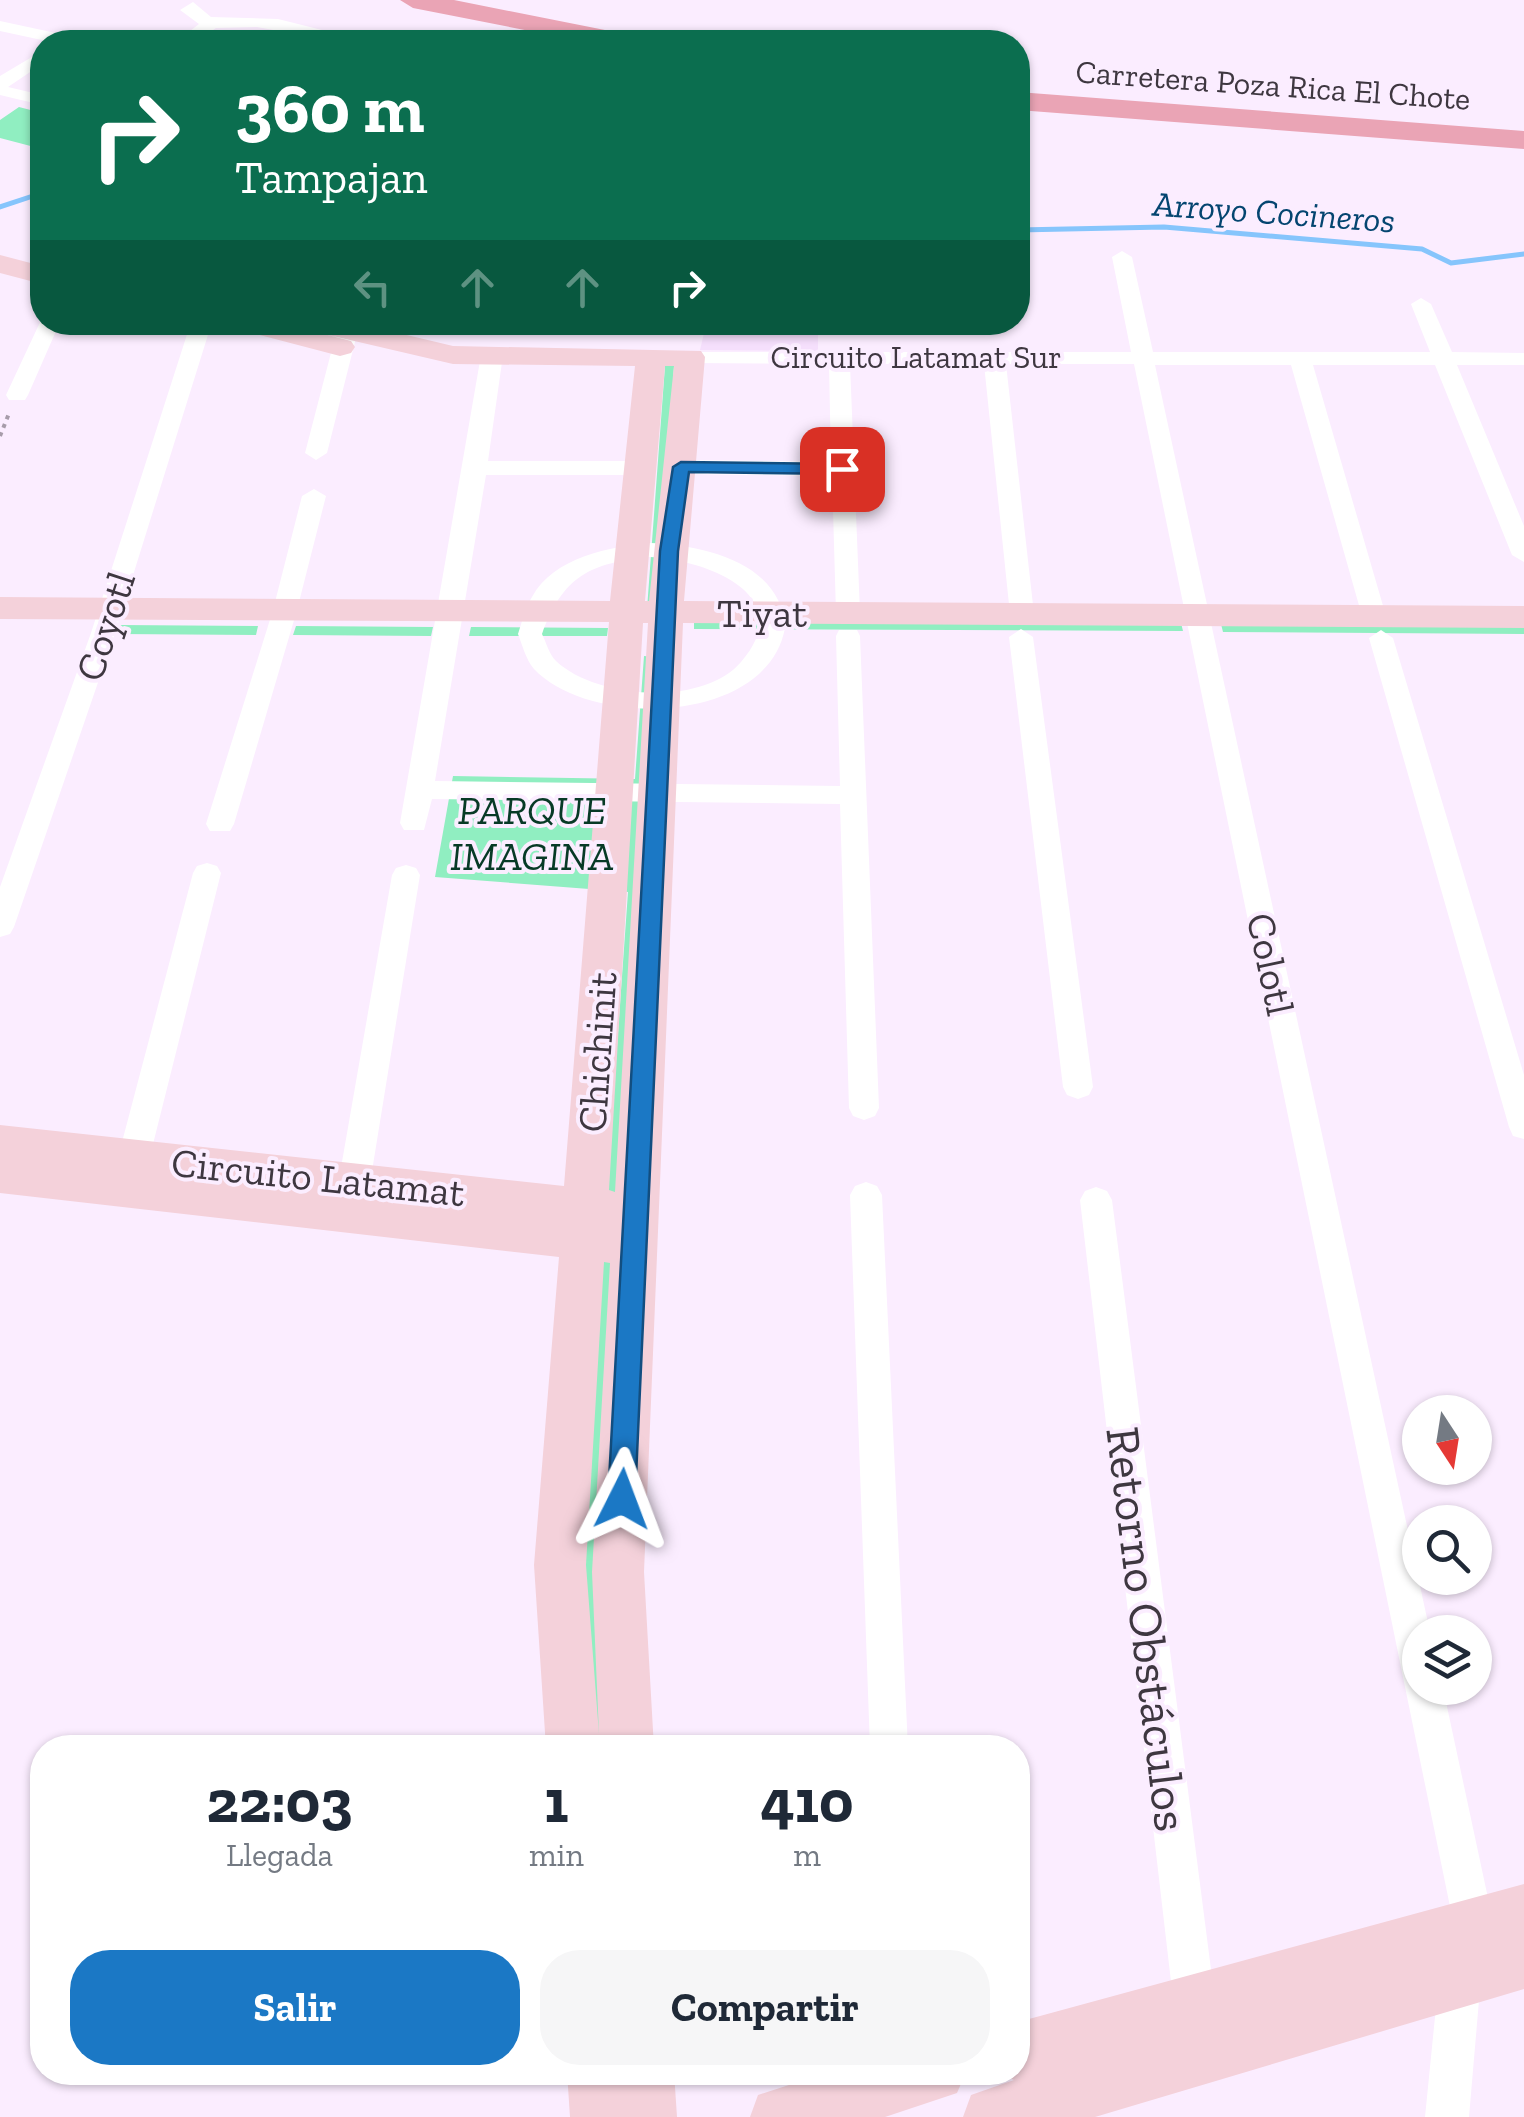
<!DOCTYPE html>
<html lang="es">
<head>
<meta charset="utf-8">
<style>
  :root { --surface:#fff; --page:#f6f6f7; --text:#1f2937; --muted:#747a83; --accent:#1b78c5 }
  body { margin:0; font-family:"Zilla Slab",serif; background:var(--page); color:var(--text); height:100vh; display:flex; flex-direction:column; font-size:38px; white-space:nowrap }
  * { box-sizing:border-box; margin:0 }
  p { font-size:32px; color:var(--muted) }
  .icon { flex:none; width:55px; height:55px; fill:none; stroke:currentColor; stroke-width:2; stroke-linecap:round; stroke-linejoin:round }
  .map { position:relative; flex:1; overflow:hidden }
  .side { position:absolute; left:30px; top:1735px; width:1000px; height:350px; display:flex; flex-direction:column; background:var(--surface); border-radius:40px; box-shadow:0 2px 8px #0004 }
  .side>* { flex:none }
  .top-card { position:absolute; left:30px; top:30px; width:1000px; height:305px; border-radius:40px; box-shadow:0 2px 8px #0004; background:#0b6e4f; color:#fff; overflow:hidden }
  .needle { width:65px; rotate:168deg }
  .controls { position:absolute; left:1402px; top:1395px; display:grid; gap:20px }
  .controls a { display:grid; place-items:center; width:90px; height:90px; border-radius:50%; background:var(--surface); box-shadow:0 2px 8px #0004; font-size:50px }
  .pin { position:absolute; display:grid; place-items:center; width:85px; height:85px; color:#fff; margin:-42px; border-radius:20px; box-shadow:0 5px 15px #0006 }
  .me { position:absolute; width:110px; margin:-55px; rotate:3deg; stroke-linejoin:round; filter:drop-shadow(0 0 8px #0008) }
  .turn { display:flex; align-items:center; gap:35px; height:210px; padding:0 40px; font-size:45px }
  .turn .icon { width:130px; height:130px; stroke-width:2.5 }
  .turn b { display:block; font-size:70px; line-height:85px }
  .lanes { display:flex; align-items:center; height:95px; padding:0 40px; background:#0003; justify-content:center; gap:50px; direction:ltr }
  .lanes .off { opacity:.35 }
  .eta { display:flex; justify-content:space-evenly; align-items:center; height:170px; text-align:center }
  .eta b { font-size:60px; font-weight:800; line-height:70px }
  .cta { display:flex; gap:20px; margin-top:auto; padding:20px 40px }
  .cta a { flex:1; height:115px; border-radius:40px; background:var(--accent); color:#fff; font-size:40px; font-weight:800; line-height:115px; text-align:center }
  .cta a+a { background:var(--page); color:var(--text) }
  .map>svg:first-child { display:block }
  .built { fill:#f5dffc }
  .green { fill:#90eec1 }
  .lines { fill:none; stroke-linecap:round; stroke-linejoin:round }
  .stream { stroke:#86c5fc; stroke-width:5 }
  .path { stroke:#a79caa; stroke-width:4; stroke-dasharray:4 5; stroke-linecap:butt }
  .street { fill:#fff; fill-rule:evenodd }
  .secondary { fill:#f4d1da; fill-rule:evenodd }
  .primary { fill:#eaa4b5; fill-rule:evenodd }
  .route { fill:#1b78c5; stroke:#124e80; stroke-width:2.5 }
  .labels { text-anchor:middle; stroke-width:8; stroke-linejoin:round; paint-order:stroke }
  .far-street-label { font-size:32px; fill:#3e3740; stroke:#fbedff }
  .far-water-label { font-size:35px; font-style:italic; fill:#044570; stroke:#fbedff }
  .street-label { font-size:40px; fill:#3e3740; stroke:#fbedff }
  .park-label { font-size:40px; font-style:italic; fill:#073a26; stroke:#fbedff }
  .near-street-label { font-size:48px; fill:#3e3740; stroke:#fbedff }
</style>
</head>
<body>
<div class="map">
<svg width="1524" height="2117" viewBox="0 0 1524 2117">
  <rect width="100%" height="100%" fill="#fbedff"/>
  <path class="built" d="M731,322l87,1v28l-118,-1 5,-21z"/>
  <path class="green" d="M19,107l23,6v36l-42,-11v-18z
    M665,366h9l-16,242 -11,1z
    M694,620l487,3 2,8 -489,-2z
    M1221,624l303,1v9l-301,-2z
    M120,625l138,1 -2,9 -138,-1z
    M296,626l137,1 -2,9 -138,-1z
    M471,627l137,1 -1,8h-138z
    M644,656l11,1 -36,546 -13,-1 22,-310 -193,-15 18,-101 182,3z
    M602,1260h13l-11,487 -10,1 -10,-179z"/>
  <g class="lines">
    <path class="stream" d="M0,207l42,-14
      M1018,230l146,-3 258,22 29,14 73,-9"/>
    <path class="path" d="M0,436l10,-25"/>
    <path class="street" d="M193,2l18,15 67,2 92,23h-31l-82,-15 -41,1 -21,14h-19l23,-18 -19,-14z
      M0,21l79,17 3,4h-31l-51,-11z
      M42,51v13l-34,23 34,8v10l-42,-10v-19z
      M1122,251l10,6 21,95h277l-19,-48 10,-6 10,6 21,48 72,1v12h-67l67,161v36l-12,-7 -77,-190h-122l73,251 -12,8 -12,-8 -71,-251h-136l275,1267h-10v56h23l51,238 -13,51 -12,140h-44l14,-140 15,-51 -320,-1562h-128l28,250 -12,8 -12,-8 -26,-250h-134l10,249 -3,5 -9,3 -12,-8 -4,-137 -151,-2 -11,-7 11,-7 150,2 -2,-98 -139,-1 -8,-1 -3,-5 3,-5h449l-19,-95z
      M42,318v4h18l-32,73 -3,5h-16l-3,-5z
      M191,322h21l-97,311 -101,294 -4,7 -10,3v-50l91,-254z
      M339,322h21l-33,131 -11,7 -11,-7z
      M492,349l11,6 -15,106h150l11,7 -11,7h-152l-51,306 405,5 -4,-150 3,-6h18l3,6 19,472 -4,8 -11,4 -11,-4 -4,-8 -9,-304 -408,-5 -8,31h-20l-4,-7 81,-468z
      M314,489l12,7 -29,114 -63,214 -4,7h-20l-4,-7 67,-214 29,-114z
      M650,543c52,2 132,19 135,85 -18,97 -194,101 -251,41 -8,-9 -12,-25 -16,-35 4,-12 7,-26 14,-37 22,-40 77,-50 118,-54zM650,557c55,3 150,37 91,105 -38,45 -145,37 -185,-1 -7,-7 -10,-19 -14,-27 21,-58 48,-71 108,-77z
      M1021,629l12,8 60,450 -4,8 -11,4 -11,-4 -4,-8 -54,-450z
      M1381,630l12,8 131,437v64l-11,-3 -4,-9 -140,-489z
      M207,863l10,3 4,7 -77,307 -5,9 -11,4 -11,-4 -5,-9 81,-307 4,-7z
      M406,865l10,3 4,7 -53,327 -5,9 -11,4 -11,-4 -5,-9 57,-327 4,-7z
      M866,1182l11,4 5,9 26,553h-38l-20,-553 5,-9z
      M1096,1187l11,4 5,9 105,816 -6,15 -15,6 -15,-6 -6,-15 -95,-816 5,-9z"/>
    <path class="secondary" d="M0,255l42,11v18l-42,-11z
      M229,322h51l21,6 -3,-6h54l101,24 248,5 4,6 -21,244 840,5v22l-841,-5 -39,949 10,176h-108l-12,-183 25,-308 -559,-64v-68l564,61 45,-564 -609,-3v-22l610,4 25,-235 -182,-2 -133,-31 31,8 4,6 -4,6 -11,3 -107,-28zM665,366h9l-25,235h-4zM643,623h5l-33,569 -6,-2zM604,1262l6,1 -18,309 7,162 -13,-169z
      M1524,1884v105l-429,128h-132l8,-22 43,-15 -17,-8h21v-50z
      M567,2072h107l3,45h-107z
      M829,2072h137l-9,21 -72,24h-135l8,-22z"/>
    <path class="primary" d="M400,0h54l171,34 14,8h-53l-173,-34z
      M1018,92l506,39v18l-506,-39z"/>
  </g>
  <path class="route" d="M681,462l161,2 9,5 -9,5 -153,-2 -11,79 -43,948 -4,8 -9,4 -10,-4 -4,-8 52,-948 13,-84z"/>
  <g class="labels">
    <g class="far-street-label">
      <text transform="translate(1273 85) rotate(4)" y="11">Carretera Poza Rica El Chote</text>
      <text x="916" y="368">Circuito Latamat Sur</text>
    </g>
    <g class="far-water-label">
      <text transform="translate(1274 212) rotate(4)" y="12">Arroyo Cocineros</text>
    </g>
    <g class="street-label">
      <text x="762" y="627">Tiyat</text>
      <text transform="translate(105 626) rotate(-72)" y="14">Coyotl</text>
      <text transform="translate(1271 964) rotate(78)" y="14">Colotl</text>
      <text transform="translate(597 1052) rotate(-86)" y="14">Chichinit</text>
      <text transform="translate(318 1177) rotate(6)" y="14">Circuito Latamat</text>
    </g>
    <g class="park-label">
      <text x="532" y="824">PARQUE<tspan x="532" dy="46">IMAGINA</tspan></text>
    </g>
    <g class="near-street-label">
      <text transform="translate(1148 1629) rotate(83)" y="17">Retorno Obstáculos</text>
    </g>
  </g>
</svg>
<div class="controls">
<a><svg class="needle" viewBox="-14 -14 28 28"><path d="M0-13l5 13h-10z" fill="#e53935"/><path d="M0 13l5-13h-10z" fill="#747a83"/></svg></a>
<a><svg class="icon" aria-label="search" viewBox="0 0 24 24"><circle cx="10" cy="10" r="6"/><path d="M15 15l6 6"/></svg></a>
<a><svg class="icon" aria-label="layers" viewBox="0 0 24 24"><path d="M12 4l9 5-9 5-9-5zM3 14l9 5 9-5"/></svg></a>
</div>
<div class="pin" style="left:842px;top:469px;background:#d93025"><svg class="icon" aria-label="arrive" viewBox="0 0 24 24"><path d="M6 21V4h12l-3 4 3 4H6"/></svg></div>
<svg class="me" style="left:622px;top:1499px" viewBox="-20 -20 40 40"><path d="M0-17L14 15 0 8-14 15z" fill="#1b78c5" stroke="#fff" stroke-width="4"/></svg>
<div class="top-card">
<div class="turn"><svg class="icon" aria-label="right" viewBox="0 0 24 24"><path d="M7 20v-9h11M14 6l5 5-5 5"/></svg><div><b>360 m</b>Tampajan</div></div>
<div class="lanes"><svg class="icon off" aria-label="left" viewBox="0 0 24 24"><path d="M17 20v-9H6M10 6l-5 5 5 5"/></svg><svg class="icon off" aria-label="ahead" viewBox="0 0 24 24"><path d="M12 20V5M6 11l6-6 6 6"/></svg><svg class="icon off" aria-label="ahead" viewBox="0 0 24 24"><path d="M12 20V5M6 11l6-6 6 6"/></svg><svg class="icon" aria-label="right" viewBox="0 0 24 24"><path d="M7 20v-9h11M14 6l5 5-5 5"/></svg></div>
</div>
<section class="side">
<div class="eta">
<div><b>22:03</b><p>Llegada</p></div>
<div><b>1</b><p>min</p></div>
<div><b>410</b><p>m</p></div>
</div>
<div class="cta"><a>Salir</a><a>Compartir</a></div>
</section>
</div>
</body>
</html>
